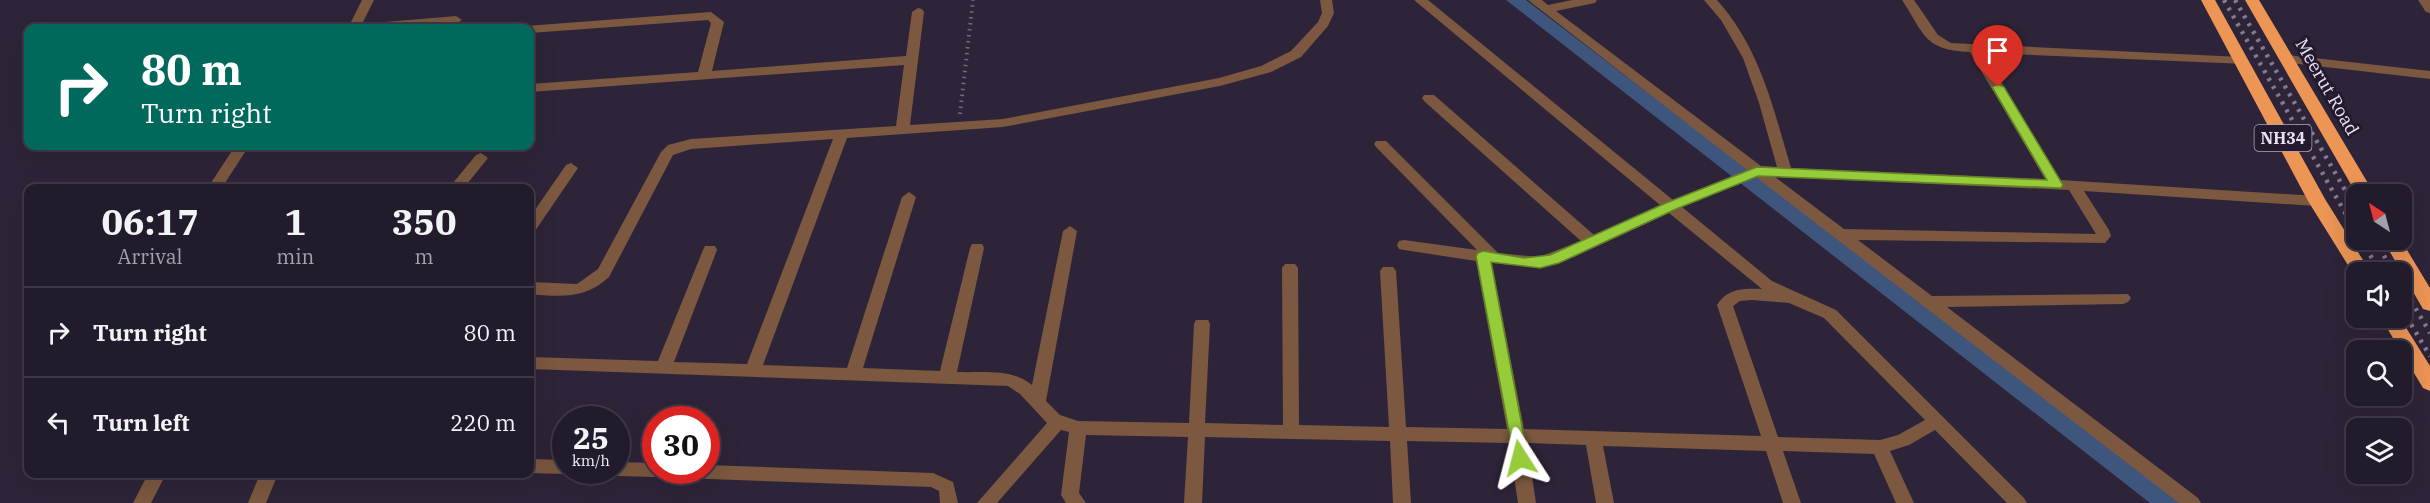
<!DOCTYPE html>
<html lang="en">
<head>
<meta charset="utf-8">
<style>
  :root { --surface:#221b2b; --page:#2e2837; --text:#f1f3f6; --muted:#a2a1a9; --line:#3f3947 }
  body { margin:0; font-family:"IBM Plex Serif",serif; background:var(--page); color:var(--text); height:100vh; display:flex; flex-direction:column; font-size:22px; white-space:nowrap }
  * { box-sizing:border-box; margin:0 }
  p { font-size:20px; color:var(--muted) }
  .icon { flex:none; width:33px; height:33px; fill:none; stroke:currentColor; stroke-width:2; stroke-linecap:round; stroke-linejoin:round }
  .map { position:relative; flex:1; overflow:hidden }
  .side { position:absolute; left:24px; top:184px; width:510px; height:294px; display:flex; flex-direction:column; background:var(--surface); border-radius:12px; box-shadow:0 6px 24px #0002,0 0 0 2px var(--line) }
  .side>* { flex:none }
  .top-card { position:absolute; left:24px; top:24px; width:510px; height:126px; border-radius:12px; box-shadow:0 6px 24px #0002,0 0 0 2px var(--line); background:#00695c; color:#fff; overflow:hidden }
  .needle { width:39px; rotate:324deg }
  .controls { position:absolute; left:2346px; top:184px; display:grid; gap:12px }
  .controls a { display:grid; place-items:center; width:66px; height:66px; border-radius:12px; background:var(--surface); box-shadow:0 6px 24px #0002,0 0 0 2px var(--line); font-size:30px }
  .speed { position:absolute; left:552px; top:406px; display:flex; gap:12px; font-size:30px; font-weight:700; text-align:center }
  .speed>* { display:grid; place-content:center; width:78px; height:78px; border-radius:50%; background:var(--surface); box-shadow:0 6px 24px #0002,0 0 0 2px var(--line); line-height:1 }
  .speed small { font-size:15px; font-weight:400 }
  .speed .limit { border:9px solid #d22; background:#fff; color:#111 }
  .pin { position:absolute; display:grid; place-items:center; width:51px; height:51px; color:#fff; margin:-62px -26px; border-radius:50% 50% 50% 0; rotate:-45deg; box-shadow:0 0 6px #0007 }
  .pin .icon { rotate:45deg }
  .me { position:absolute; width:66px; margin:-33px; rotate:351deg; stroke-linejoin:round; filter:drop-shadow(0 0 4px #0008) }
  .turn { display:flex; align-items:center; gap:21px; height:126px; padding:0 18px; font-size:27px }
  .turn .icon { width:78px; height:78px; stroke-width:2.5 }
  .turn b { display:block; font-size:42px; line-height:51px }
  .eta { display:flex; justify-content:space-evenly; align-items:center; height:102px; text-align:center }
  .eta b { font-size:36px; font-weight:800; line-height:42px }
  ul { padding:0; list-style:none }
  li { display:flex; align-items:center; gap:18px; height:90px; padding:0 18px; border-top:2px solid var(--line) }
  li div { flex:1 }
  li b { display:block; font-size:22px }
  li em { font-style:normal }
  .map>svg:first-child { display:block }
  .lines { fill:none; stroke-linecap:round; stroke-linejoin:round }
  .canal { fill:#3e557d; fill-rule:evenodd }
  .path { stroke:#72697c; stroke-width:4; stroke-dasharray:1.5 4.5; stroke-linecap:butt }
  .street { fill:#7b583f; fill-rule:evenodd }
  .highway { fill:#ec9555; fill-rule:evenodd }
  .rail { stroke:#847b8e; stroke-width:4.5; stroke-dasharray:3 6; stroke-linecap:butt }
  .route { fill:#96cc3a; stroke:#628526; stroke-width:1.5 }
  .labels { text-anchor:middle; stroke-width:6; stroke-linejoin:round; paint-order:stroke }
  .shield { fill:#241a2f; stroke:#ada6b7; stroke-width:1.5 }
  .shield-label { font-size:16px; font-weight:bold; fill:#e8e2f1 }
  .street-label { font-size:18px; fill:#e8e2f1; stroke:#241a2f }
</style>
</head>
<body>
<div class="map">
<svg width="2430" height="503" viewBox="0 0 2430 503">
  <rect width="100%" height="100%" fill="#2e2439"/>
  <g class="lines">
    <path class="canal" d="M1506,0h20l651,496 3,7h-30z"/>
    <path class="path" d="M960,114l13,-114"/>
    <path class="street" d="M362,0h12l-12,24 94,-8 6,4 -6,4 -60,4h-48z
      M1320,0h12l2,13 -6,13 -27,31 -30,15 -51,14 -217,41 -156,11 -84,227 84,3 55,-171 7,-5 7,5 -53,171 77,3 30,-123 2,-4h10l2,4 -27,124c25,1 55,-4 75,13l31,-154 7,-5 7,5 -31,170 14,14 18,6 111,2 5,-99 2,-4h12l2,4 -5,99 78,2 -1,-157 3,-4h10l3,4 1,157 90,2 -9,-156 3,-4h10l3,4 10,156 101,2 -31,-168 -72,-11 -5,-1 -2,-4 2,-4 5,-1 73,10 -101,-103 -2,-3 2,-3h10l112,112 41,4 42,-16 -157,-140 -2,-3 2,-3h10l160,140 66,-30 -246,-205h14l245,200 74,-30 -219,-170h14l6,5 24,-5h25l-2,3 -39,8 205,155 16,1 -18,-64 -16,-45 -22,-38 -17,-20h13c43,48 56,107 74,168l254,11 -75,-127c-46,-2 -45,-17 -68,-52h12l24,35 13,8 290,14 5,1 1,3 -1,3 -262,-11 76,127 257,16 7,5 -7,5 -233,-15 25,39 2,6 -6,7 -247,-3 74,56 196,-2 3,4 -3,4 -5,2 -176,3 251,191 3,5h-22l-423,-326 -74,30 90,74 64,29 188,188 3,5h-20l-72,-73 -26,15 -19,6 24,52h-18l-22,-49 -91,-3 18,52h-18l-17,-52 -163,-5 11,57h-18l-10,-58 -59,-2 9,60h-18l-9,-60 -102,-2 4,62h-18l-3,-62 -185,-4 -3,66h-18l4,-66 -102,-2 -7,58 7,10h-20l-5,-8 8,-63 -8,-2 -64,73h-20l70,-80 -27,-29 -12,-8 -478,-17v-12l128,4 45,-111 2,-4h10l2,4 -43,112 73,2 86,-225 -142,10 -18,6 -64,122c-23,22 -49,20 -79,17v-12l47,2 21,-15 63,-117 7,-7 23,-6 205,-13 8,-61 -374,27v-8l168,-12 13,-49 -3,-3 -178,13v-5h-6l2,-2 185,-14 13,10 -12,49 194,-15 6,-44 6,-4 4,1 2,3 -14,113 93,-6 216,-41 42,-12 30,-15 27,-29 4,-9zM1775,177l294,13 27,44 -252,-5zM1669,213l93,76c-17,-1 -35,-1 -45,16l44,131 -237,-7 -32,-166 48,5 34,-11zM1752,300l37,3 35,15 101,102 -27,15 -18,5 -102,-3 -45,-131 7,-5z
      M2418,0h12v13l-4,-1z
      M2287,55l143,16v8l-148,-17 -1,-3z
      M235,146h14l-28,43h-14z
      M481,153l7,5 -25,31h-15l28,-34z
      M571,163l7,5 -43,63 -5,1v-15l36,-52z
      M530,459l36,1v11h7l-7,3 -36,-1z
      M616,462l40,1v8h8l-2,4 -6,2 -40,-1 -8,-5h8z
      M706,465l227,8 20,9 5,21h-18l-1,-12 -8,-4 -249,-9 -6,-2 -3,-5h33z
      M148,474h18l-15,29h-18z
      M260,474h18l-12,29h-18z"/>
    <path class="highway" d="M2201,0h14l110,199 46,74h-15v5l-48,-77z
      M2245,0h14l116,195h-18z
      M2383,240h18l29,48v23l-7,-2z
      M2381,318h19l30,48v25l-7,-3z"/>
    <path class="rail" d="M2224,0l132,232
      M2235,0l121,209
      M2361,240l20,33
      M2375,240l19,33
      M2402,285l28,48
      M2402,309l28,47"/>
  </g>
  <path class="route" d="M1998,84l6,3 59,98 -2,3 -303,-12 -82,33 -117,54 -19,5 -49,-6 37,196 -2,5 -6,2 -5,-2 -39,-207 2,-3 5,-2 41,7 26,-3 116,-52 91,-36 290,13 -55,-93z"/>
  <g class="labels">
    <rect class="shield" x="2254.5" y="125" width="57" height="26" rx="4.5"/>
    <g class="shield-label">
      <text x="2283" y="144">NH34</text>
    </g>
    <g class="street-label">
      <text transform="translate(2327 87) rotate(60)" y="6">Meerut Road</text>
    </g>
  </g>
</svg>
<div class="controls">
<a><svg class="needle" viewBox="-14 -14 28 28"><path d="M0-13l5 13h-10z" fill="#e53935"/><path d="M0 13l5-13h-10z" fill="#a2a1a9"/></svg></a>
<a><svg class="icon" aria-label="sound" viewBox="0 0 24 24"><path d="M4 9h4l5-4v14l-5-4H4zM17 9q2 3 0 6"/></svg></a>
<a><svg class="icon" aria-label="search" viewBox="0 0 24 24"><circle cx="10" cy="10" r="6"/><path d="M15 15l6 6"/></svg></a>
<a><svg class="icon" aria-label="layers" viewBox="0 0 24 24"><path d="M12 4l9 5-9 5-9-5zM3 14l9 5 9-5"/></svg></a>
</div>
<div class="speed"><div>25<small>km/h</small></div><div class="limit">30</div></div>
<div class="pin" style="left:1998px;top:87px;background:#d93025"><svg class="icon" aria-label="arrive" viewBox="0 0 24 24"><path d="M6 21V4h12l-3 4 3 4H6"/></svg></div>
<svg class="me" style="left:1520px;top:458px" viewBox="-20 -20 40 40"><path d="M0-17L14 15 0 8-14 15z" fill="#96cc3a" stroke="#fff" stroke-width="4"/></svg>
<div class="top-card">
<div class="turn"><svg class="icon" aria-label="right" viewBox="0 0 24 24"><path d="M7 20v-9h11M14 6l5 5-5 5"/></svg><div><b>80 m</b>Turn right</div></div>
</div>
<section class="side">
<div class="eta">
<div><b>06:17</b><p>Arrival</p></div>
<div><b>1</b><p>min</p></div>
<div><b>350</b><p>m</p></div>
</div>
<ul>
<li><svg class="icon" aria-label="right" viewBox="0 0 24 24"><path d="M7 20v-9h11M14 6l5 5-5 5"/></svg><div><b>Turn right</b></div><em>80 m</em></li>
<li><svg class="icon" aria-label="left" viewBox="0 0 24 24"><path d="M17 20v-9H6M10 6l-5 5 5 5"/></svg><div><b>Turn left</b></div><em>220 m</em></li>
</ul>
</section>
</div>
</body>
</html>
